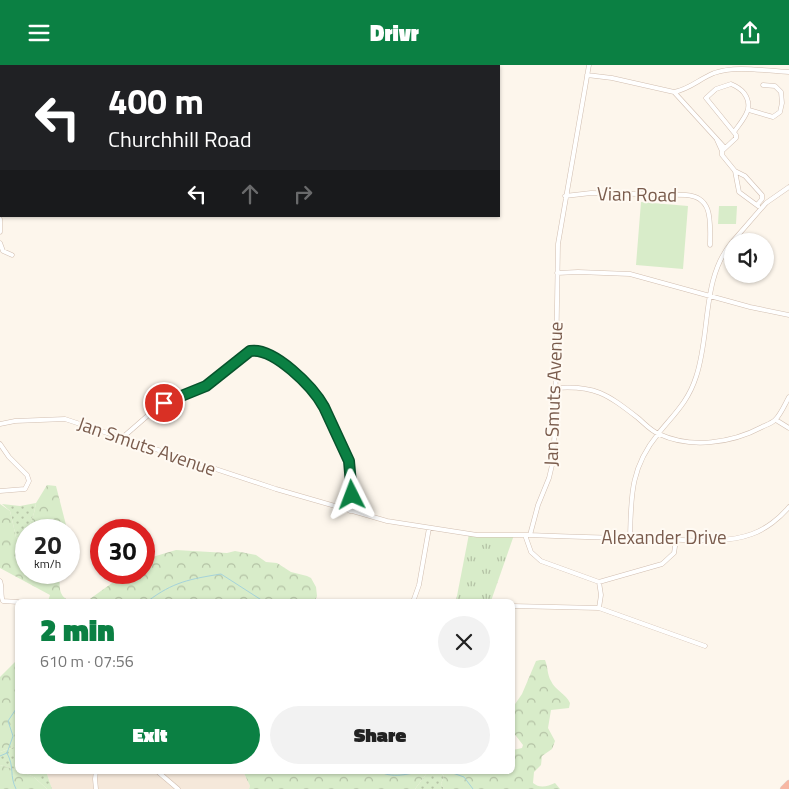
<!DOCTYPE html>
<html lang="en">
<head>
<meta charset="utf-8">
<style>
  :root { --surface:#fff; --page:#f2f2f2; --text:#222; --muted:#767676; --accent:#0b8043 }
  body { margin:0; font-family:"Titillium Web",sans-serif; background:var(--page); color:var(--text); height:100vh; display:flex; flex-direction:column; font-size:19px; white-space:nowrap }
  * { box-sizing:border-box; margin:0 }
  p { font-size:16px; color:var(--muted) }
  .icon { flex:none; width:28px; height:28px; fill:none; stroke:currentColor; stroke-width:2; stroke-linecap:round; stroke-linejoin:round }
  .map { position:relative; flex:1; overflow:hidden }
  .side { position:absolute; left:15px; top:534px; width:500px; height:175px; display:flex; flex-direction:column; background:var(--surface); border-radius:8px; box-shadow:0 1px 4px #0004 }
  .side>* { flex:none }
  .hud { position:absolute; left:0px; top:0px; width:500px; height:152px; box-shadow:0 1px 4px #0004; background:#202124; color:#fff; overflow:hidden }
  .fabs { position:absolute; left:724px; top:168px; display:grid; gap:10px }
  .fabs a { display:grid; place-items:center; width:50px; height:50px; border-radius:50%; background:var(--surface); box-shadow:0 1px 4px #0004; font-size:25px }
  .speed { position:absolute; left:15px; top:454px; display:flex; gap:10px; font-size:25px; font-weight:700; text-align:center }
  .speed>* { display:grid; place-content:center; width:65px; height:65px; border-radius:50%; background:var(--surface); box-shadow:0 1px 4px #0004; line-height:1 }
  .speed small { font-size:12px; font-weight:400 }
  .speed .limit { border:8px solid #d22; background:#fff; color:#111 }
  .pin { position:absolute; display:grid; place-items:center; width:42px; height:42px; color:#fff; margin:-21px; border:2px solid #fff; border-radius:50%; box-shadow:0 1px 5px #0007 }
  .me { position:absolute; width:55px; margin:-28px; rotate:357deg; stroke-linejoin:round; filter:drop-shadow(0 0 4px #0008) }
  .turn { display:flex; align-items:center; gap:18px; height:105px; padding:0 25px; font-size:22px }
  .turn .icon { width:65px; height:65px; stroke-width:2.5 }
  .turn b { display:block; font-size:35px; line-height:42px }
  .lanes { display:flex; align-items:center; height:48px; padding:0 25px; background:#0003; justify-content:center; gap:25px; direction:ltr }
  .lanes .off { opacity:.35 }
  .round { display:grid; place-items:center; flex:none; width:52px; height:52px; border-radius:26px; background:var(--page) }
  .summary { display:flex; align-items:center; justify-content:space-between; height:85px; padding:0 25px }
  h1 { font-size:30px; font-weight:800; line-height:38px; color:var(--accent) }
  .cta { display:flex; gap:10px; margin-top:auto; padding:10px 25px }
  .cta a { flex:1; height:58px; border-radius:30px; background:var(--accent); color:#fff; font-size:20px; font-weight:800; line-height:58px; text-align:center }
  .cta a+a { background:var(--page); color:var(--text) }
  header { display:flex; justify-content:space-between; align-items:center; height:65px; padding:0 25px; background:var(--accent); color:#fff; font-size:22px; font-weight:800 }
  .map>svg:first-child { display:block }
  .residential { fill:#f5e8da }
  .grass { fill:url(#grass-dots) }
  .forest { fill:url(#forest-crowns) }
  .park { fill:url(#park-tufts) }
  .pitch { fill:#d8ecc9 }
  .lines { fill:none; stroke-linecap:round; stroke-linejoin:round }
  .stream { stroke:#a5d3da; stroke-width:1 }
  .minor-casing { stroke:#d1beb0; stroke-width:5 }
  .motorway-casing { stroke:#dad1cd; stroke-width:8 }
  .minor { stroke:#fff; stroke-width:4 }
  .motorway { stroke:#f7b7a3; stroke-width:7 }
  .route-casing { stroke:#07532c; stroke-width:12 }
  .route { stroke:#0b8043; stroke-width:9 }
  .labels { text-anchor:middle; stroke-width:4; stroke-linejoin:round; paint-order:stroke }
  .street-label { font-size:19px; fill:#7a5c4d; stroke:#fffaf3 }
</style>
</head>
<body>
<header><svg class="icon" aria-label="menu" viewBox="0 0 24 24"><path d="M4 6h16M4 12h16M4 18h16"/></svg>Drivr<svg class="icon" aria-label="share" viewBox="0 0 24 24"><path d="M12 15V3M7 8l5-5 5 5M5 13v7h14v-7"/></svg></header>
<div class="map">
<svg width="789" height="724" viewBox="0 0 789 724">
  <defs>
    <pattern id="grass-dots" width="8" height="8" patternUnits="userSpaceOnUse" patternTransform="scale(1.25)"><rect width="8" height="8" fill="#d8ecc9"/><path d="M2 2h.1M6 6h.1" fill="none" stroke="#b4c2a5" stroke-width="1.8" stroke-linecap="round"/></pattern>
    <pattern id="forest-crowns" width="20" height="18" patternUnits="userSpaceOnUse" patternTransform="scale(1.25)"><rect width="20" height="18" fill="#d8ecc9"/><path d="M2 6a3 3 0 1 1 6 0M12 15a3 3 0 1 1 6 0" fill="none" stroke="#b4c2a5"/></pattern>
    <pattern id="park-tufts" width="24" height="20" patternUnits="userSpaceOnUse" patternTransform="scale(1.25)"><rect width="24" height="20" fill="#d8ecc9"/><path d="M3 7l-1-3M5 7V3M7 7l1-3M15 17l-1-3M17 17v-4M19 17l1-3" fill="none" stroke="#b4c2a5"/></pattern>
  </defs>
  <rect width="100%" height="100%" fill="#fdf6ec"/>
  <path class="residential" d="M46,706h197l7,15 -1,3h-197z"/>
  <path class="grass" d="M36,438l-2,10 -6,17h-2v7l-5,2 -5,-2 -6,-26 -8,-7 18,2z
    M17,681v24l-17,-5v-13z
    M19,706h27l6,18h-5l-13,-12z
    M433,706h6l5,5 -3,8 3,5h-29l12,-16z"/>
  <path class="forest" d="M47,420l9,1 10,39 -1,5h-37l6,-17 2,-10z
    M0,439l10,7 6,26 5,2 5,-3v37h33c2,11 -3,22 11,28h-22l2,-6 -50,-27z
    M176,485l51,3 8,-2 21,4 10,7 11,1 14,9 16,4 4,2 5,9 1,9 -2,5h-228l39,-28h18v-12l5,-3z
    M17,595v86l-17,6v-75z
    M540,595h5c3,7 2,14 6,21 4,9 15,13 19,22l-1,5 -18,2 -3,18 7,13 -3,8 -10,7 -1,9 -7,7 -1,11c7,6 15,3 22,0l5,6h-116l-3,-5 3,-8 -5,-5h73l1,-21 9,-2 1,-3 -10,-13v-25l9,-13 14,-33z
    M0,700l17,5 17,7 13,12h-47z
    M243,706h190l-6,2 -12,16h-166l1,-3z"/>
  <path class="park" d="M469,469l45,1 -23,66h-35z"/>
  <path class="pitch" d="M641,137l47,4 -5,63 -47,-4z
    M719,141h18l-1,18h-18z"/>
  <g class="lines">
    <path class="stream" d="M148,536c25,-19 42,-22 73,-27l42,27
      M7,688c8,15 2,22 9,36
      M0,691l7,-3 6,-17 -5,-15 10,-15
      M379,706c12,8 30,3 43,0
      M447,706l17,6 9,12"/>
    <defs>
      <path id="minor" d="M587,10l25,3 62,14 51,56
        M674,27c16,-3 25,-13 40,-19 22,-8 51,-2 75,-1
        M749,45l24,7 7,-5 2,-9 -1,-11 -6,-6 -12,-1
        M717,75l5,11v4l13,16 10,5 17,19v4l-5,6
        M722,86l14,-13v-3l-30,-37 10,-9 15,-5c5,2 9,4 13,9 11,15 -1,26 -10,39
        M735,106l4,21 19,14
        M565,131l26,-3 95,2c28,2 24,28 24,50
        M0,154v13
        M733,176l33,-38 23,-16
        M0,178l3,8 9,4
        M557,208l21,-1 52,2 120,33 39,8
        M555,323c40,-3 52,6 83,30 6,5 13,13 21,16 32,15 73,9 103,-7 4,-2 10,-4 13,-7 6,-6 10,-16 14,-23
        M776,355l13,8
        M0,359l15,-3 50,-2 211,70 111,32 90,14h53l8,-30 11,-27 4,-17 2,-37 3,-180 31,-179
        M122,373l39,-34 45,-18 42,-34 10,-1 29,14 34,37 28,59 3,34 -2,16
        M0,379l9,13 18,18 2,6 -4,8 -25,2
        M525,470l6,17 10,9 58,21 63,-18 12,-11 2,-13
        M530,470c44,2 89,3 134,4 28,1 61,5 88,-5 14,-5 28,-16 37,-27
        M630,474c1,-42 0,-71 28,-105 16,-20 30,-32 38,-57 15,-44 5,-98 36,-135
        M0,516c3,7 0,14 3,20l15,1
        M599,517l2,13 -2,13
        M414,534l5,-14 10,-57
        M512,541l87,2 106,38
        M157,706l21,18
        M96,724l-1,-10 1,-8"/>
      <path id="motorway" d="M784,724l5,-5"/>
    </defs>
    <use href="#minor" class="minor-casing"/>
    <use href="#motorway" class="motorway-casing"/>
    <use href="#minor" class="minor"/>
    <use href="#motorway" class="motorway"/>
  </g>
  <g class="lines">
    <defs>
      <path id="route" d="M164,338l42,-17 44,-35c24,-4 63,36 74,56l25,54 3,34"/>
    </defs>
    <use href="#route" class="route-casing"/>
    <use href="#route" class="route"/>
  </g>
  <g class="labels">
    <g class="street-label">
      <text transform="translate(637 129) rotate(1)" y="7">Vian Road</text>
      <text transform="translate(553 329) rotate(-88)" y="7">Jan Smuts Avenue</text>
      <text transform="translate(147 381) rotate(19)" y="7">Jan Smuts Avenue</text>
      <text x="664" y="479">Alexander Drive</text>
    </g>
  </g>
</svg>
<div class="fabs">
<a><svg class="icon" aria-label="sound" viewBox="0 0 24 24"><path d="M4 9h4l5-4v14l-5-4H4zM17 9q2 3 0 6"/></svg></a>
</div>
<div class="speed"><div>20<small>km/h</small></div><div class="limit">30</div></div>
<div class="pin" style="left:164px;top:338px;background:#d93025"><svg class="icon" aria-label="arrive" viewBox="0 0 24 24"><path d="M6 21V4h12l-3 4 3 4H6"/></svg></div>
<svg class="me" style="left:352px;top:430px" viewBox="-20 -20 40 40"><path d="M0-17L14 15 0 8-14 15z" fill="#0b8043" stroke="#fff" stroke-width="4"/></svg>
<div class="hud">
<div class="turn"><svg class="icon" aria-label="left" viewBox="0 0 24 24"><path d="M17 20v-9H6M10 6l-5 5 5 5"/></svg><div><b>400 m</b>Churchhill Road</div></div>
<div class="lanes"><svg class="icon" aria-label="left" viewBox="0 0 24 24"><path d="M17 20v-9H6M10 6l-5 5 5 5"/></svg><svg class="icon off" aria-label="ahead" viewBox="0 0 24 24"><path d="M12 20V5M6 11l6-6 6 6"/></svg><svg class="icon off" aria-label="right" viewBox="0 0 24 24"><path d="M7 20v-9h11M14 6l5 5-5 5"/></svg></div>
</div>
<section class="side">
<div class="summary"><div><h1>2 min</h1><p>610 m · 07:56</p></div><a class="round"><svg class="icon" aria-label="close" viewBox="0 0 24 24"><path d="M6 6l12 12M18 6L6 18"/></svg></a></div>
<div class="cta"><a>Exit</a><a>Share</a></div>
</section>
</div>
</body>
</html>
